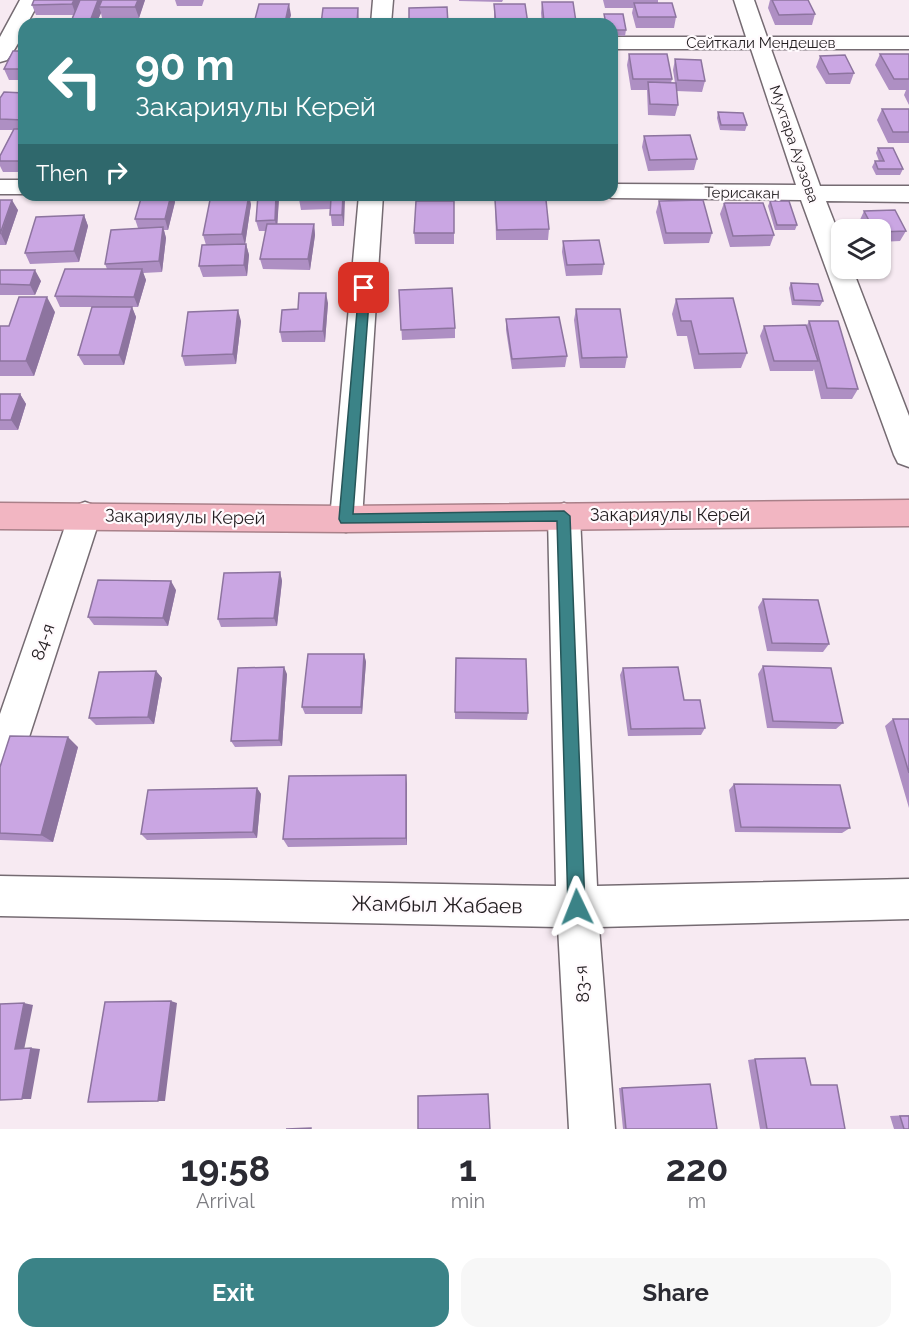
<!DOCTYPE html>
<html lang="en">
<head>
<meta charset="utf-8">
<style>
  :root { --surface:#fff; --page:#f7f7f7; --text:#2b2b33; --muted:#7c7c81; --accent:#3b8387 }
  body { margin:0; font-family:Raleway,sans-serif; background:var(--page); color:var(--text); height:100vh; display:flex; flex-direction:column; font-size:22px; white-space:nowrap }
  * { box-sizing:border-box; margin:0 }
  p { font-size:20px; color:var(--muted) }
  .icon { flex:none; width:33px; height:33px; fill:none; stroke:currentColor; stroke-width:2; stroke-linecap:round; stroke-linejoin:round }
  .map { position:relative; height:1129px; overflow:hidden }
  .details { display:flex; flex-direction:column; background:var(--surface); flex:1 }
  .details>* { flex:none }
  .hud { position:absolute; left:18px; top:18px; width:600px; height:183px; border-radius:18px; box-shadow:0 2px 4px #0004; background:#3b8387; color:#fff; overflow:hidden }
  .fabs { position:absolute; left:831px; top:219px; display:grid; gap:12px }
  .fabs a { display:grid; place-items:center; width:60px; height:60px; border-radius:12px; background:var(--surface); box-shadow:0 2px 4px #0004; font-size:30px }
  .pin { position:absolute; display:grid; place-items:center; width:51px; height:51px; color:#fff; margin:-26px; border-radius:12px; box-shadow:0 3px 9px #0006 }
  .me { position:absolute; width:66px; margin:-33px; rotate:358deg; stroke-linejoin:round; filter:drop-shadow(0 0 4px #0008) }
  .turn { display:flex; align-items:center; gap:21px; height:126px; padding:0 18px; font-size:27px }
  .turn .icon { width:78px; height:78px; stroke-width:2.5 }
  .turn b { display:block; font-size:42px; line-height:51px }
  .then { display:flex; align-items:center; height:57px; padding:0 18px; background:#0003; gap:12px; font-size:22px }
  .eta { display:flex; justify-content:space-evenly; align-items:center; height:102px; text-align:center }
  .eta b { font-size:36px; font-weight:700; line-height:42px }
  .action { display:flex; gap:12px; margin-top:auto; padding:12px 18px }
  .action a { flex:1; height:69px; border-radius:18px; background:var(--accent); color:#fff; font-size:24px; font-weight:700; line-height:69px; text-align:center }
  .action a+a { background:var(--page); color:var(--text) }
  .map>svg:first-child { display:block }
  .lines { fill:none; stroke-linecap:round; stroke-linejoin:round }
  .minor-casing { stroke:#756b72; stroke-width:3 }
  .highway-casing { stroke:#a98089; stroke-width:3 }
  .minor { fill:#fff; fill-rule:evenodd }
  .highway { fill:#f2b6c2; fill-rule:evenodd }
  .wall { fill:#ae8fc3 }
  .shaded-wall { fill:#8d749f }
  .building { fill:#caa6e3; stroke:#8d749f; stroke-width:1.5 }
  .route { fill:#3b8387; stroke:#265558; stroke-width:1.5 }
  .labels { text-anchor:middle; stroke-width:4.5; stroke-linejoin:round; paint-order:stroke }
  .far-street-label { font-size:15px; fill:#221d20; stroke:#fffafd }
  .street-label { font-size:18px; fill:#221d20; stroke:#fffafd }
  .near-street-label { font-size:21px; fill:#221d20; stroke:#fffafd }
</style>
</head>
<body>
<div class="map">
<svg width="909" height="1129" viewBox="0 0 909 1129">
  <rect width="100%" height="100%" fill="#f7eaf2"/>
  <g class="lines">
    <defs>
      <path id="minor" d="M20,0h20l-13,24h-3c0,12 -10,27 -17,36l-7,2v-25z
        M373,0h20l-2,24h-20z
        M734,0h20l13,37h142v12h-138l49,137h89v16l-83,-1 16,41v26h10l57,148v51l-11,-4 -4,-8 -93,-255 -189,-2 -9,-3h9v-11l184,1 -45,-136h-139v-12h134z
        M0,180h24v14h-24z
        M359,195h24l-21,324 -5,9 -11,4 -11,-4 -5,-9z
        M85,502l11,4 5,9 -82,253 -6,13 -13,5v-72l69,-199 5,-9z
        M564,503l11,4 5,9 17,370 312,-7v40l-310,8 16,202h-46l-11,-202 -558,-11v-40l556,10 -8,-370 5,-9z"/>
      <path id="highway" d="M909,500v26l-563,6 -346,-3v-26l346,3z"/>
    </defs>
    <use href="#minor" class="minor-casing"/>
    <use href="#highway" class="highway-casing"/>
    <use href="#minor" class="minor"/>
    <use href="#highway" class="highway"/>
  </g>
  <path class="wall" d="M145,0l-6,18h-37l-1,-5 -5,11h-26l3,-9h-37l-4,-10z
    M175,0h29l-2,6h-25z
    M459,0h44l-1,2 -43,-1z
    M603,0h55v3l18,14 -2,11h-38l-4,-15 1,-5h-28z
    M770,0h38l7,14 -3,11h-37l-7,-17z
    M542,2l34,20v2h-34l-1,-11z
    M494,4l34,20h-34z
    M604,14l22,16 -1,6 -13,-1v-11h-8z
    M291,15l-3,9h-34v-1z
    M24,51v29h-15l-5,-11z
    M629,54l43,25 -1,4h4l-2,-13 2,-11 30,22 -3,11 -26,-1 2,14 -3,11 -27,-1 -1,-25h-16l-4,-25z
    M880,54h29v51l-5,-10 2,-5h-17l-14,-25z
    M820,56l34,17 -4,11h-24l-10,-17z
    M24,93v79h-21l-3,-6v-10l13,-26h-13v-32z
    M882,109h27v34h-21l-11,-23z
    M718,112l29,13 -2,6 -25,-1 -3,-12z
    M644,136l53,23 -3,11 -46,1 -6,-24z
    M612,144l3,15 -2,11h-1z
    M878,148l25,21 -3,6h-24l-4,-8 3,-6h4l-3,-8z
    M142,195h31l2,7 -7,28h-4l2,8 -4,34 -19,1 3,7 -8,27h-6l4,10 -12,48h-40l-6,-10 32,-48h-50l-5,-11 52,-27 -2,-5 33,-36 -3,-9z
    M300,195h44v31h-12l-2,-17 -29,1 -2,-11z
    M279,198l-2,26h37l1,11 -5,35 -47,-1 -3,-10 6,-28h-7l-3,-10z
    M0,200l18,10 -12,35h-6z
    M495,200l54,29 -1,11h-52z
    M454,201v43h-39l-1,-11z
    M659,201l53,32 -3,10 -45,1 -8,-32z
    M770,201l27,24 -2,5h-20l-7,-24z
    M724,203l50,32 -4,11 -40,1 -10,-33z
    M251,204l-6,40h1l3,11 -2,21 -44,1 -4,-11 7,-21 -3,-10z
    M864,211l42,20 -6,10 -20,1v-12h-17l-4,-8z
    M84,215l4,11 -9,36 -49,2 -5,-11z
    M563,241l41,23 -2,11 -36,1 -4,-24z
    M0,270l41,11 -6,14h-35z
    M791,283l32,18 -3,5 -28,-1 -3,-17z
    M399,290l56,38v10l-53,2z
    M676,299l71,54 -6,15 -47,1 -7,-33h-10l-5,-22z
    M328,303l-3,39h-43l-2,-10 18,-23z
    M576,309l51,48 -2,11h-45l-6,-48z
    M55,312l-21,64h-34v-50h9z
    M506,319l61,37 -2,11 -53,2 -6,-39z
    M241,321l-5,43 -51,2 -3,-10z
    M809,321l49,68 -6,10h-31l-7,-30 -1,2h-43l-10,-35 4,-10 42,1z
    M0,394h20l6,10 -8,26h-18z
    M280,572l2,9 -5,45 -56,1 -3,-8z
    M176,590l-8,36 -74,-1 -6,-8z
    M763,599l66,45 -6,8 -56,-1 -9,-44z
    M364,654l2,8 -4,52h-57l-3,-7z
    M763,666l80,57 -7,6 -69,-1 -9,-54z
    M623,668l61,32 21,28 -4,7 -73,1 -8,-61z
    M156,671l6,7 -8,46 -58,1 -7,-7z
    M287,674l-5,72 -47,1 -4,-6z
    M455,712l73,1 -1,7 -72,-1z
    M893,719h16v89l-24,-82z
    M78,747l-25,95 -53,-2v-73z
    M407,784v61l-119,2 -5,-8z
    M734,784l116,44 -8,5 -107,-1 -6,-42z
    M257,788l4,6 -4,44 -110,2 -6,-6z
    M755,1059l90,70h-85l-12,-69z
    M710,1084l7,45h-94l-4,-41z
    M909,1115v14h-15l-4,-13z"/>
  <path class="shaded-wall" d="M74,0h8l-6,15 -4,-11z
    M98,0h7l-6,7 2,6 -5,11h-7z
    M138,0h7l-6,18 -4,-11z
    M289,4l2,11 -3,9h-3z
    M358,8l1,16h-2z
    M171,195h2l2,7 -7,28 -3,-11z
    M249,195l2,9 -6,41 -3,-11z
    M276,195h2l1,3 -2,33 -2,-11z
    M343,195h1l1,5 -1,26 -2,-11z
    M12,200l6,10 -12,35 -5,-11z
    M84,215l4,11 -9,36 -5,-11z
    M314,224l1,11 -5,35 -2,-11z
    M163,227l3,11 -4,34 -3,-11z
    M246,244l3,11 -2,21 -3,-11z
    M142,269l4,11 -8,27 -4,-10z
    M35,270l6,11 -6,14 -5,-10z
    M326,293l2,10 -3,39 -2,-11z
    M47,297l8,15 -21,64 -8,-15z
    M132,307l4,10 -12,48 -5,-10z
    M238,310l3,11 -5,43 -3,-10z
    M20,394l6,10 -8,26 -7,-10z
    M280,572l2,9 -5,45 -3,-8z
    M171,581l5,9 -8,36 -5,-8z
    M364,654l2,8 -4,52 -1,-7z
    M284,667l3,7 -5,72 -3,-6z
    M156,671l6,7 -8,46 -6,-7z
    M68,737l10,10 -25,95 -12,-7z
    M406,775l1,9v61l-1,-7z
    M257,788l4,6 -4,44 -4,-6z
    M171,1001l6,2 -12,98h-7z
    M24,1003l9,2 -9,45 -9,-1z
    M31,1048l9,1 -9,50h-9z"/>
  <path class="building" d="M34,0h40l-2,4 -40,1z
    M80,0h18l-9,24h-19z
    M102,0h36l-3,7h-36z
    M772,0h36l7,14 -36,1z
    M542,2h31l3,20h-32z
    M634,3h38l4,14h-38z
    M259,4h30l-4,19h-31z
    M494,4h31l3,20h-32z
    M447,7l1,17h-39v-16z
    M323,8h35l-1,16h-36z
    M604,14h19l3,16h-14v-6h-6z
    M13,51h11v18h-20z
    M629,54h38l5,25h-39z
    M880,54h29v25h-15z
    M845,55l9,18 -25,1 -9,-18z
    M675,59l26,1 4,21 -27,-1z
    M648,82l28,1 2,22 -28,-1z
    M4,92l20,1v27l-24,-1v-21z
    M882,109h27v23h-16z
    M718,112l25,1 4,12h-26z
    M14,129h10v32h-24v-5z
    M690,135l7,24 -47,1 -6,-24z
    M612,144l3,15h-3z
    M878,148h15l10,21h-25l-3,-8h9z
    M142,195h29l-6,24h-30z
    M211,195h38l-7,39 -39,1z
    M258,195h18l-1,25 -19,1z
    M300,195h43l-1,20h-12l1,-17 -32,1z
    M0,200h12l-12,34z
    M495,200h51l3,29 -52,1z
    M703,200l9,33h-46l-7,-32z
    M416,201h38v32h-40z
    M770,201h19l8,24h-20z
    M724,203h39l11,32 -41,1z
    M895,210l11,21 -26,1v-2h-6l-10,-19z
    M84,215l-10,36 -49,2 11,-36z
    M267,224h47l-6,35h-48z
    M163,227l-4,34 -54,3 6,-34z
    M599,240l5,24 -37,1 -4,-24z
    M246,244l-2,21 -45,1 3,-21z
    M65,269h77l-8,28 -79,-1z
    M0,270h35l-5,15 -30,-1z
    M791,283l27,1 5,17 -29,-1z
    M452,288l3,40 -54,2 -2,-40z
    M299,293h27l-3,38 -43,1 2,-22 16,-1z
    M19,297h28l-21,64h-26v-35h9z
    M733,298l14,55 -48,1 -8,-33h-10l-5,-22z
    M92,307h40l-13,48h-41z
    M576,309h44l7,48 -45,1z
    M238,310l-5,44 -51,2 6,-44z
    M559,317l8,39 -55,3 -6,-40z
    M809,321h29l20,68 -31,-1z
    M806,325l12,36h-44l-10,-35z
    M0,394h20l-9,26h-11z
    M280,572l-6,46 -56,1 6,-46z
    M98,580l73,1 -8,37 -75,-1z
    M763,599l55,1 11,44 -57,-1z
    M308,654h56l-3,53h-59z
    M456,658l70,1 2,54 -73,-1z
    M763,666l68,2 12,55 -70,-2z
    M284,667l-5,73 -48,1 7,-73z
    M678,667l6,33h16l5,28 -74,1 -8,-61z
    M156,671l-8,46 -59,1 10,-46z
    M893,719h16v54z
    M10,736l58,1 -27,98 -41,-2v-66z
    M406,775v63l-123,1 6,-63z
    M734,784l106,1 10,43 -109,-1z
    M257,788l-4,44 -112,2 7,-44z
    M171,1001l-13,100 -70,1 17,-100z
    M24,1003l-9,46 16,-1 -9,51 -22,1v-96z
    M805,1058l6,27h26l8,44h-78l-12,-70z
    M710,1084l7,45h-91l-4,-41z
    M488,1094l2,35h-72v-33z
    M900,1116h9v13h-5z
    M311,1128v1h-25z"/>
  <path class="route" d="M364,284l6,4 -17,226 211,-3 6,5 15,391 -2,6 -6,3 -6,-3 -3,-6 -11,-386 -216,2 -2,-4 20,-231z"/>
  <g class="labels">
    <g class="far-street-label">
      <text x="761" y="48">Сейткали Мендешев</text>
      <text transform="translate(794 144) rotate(71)" y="5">Мухтара Ауэзова</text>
      <text transform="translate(742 193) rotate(1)" y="5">Терисакан</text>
    </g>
    <g class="street-label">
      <text x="670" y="521">Закарияулы Керей</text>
      <text transform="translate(185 517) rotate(1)" y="6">Закарияулы Керей</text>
      <text transform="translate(43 642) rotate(-71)" y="6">84-я</text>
      <text transform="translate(582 984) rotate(-94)" y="6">83-я</text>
    </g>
    <g class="near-street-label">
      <text transform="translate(437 905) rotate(1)" y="7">Жамбыл Жабаев</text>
    </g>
  </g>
</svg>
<div class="fabs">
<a><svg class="icon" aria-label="layers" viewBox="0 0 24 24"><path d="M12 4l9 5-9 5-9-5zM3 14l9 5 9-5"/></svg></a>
</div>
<div class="pin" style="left:364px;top:288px;background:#d93025"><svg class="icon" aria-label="arrive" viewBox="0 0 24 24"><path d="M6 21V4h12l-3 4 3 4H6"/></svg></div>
<svg class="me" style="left:577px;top:907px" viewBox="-20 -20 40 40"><path d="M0-17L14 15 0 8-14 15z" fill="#3b8387" stroke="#fff" stroke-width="4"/></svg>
<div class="hud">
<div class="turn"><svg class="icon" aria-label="left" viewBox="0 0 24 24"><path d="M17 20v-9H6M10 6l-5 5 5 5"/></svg><div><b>90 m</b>Закарияулы Керей</div></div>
<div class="then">Then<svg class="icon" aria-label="right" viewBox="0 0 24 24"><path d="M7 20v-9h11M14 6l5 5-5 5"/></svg></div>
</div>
</div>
<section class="details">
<div class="eta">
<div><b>19:58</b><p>Arrival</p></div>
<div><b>1</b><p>min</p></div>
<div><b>220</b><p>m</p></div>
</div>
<div class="action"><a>Exit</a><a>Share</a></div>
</section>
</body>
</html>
